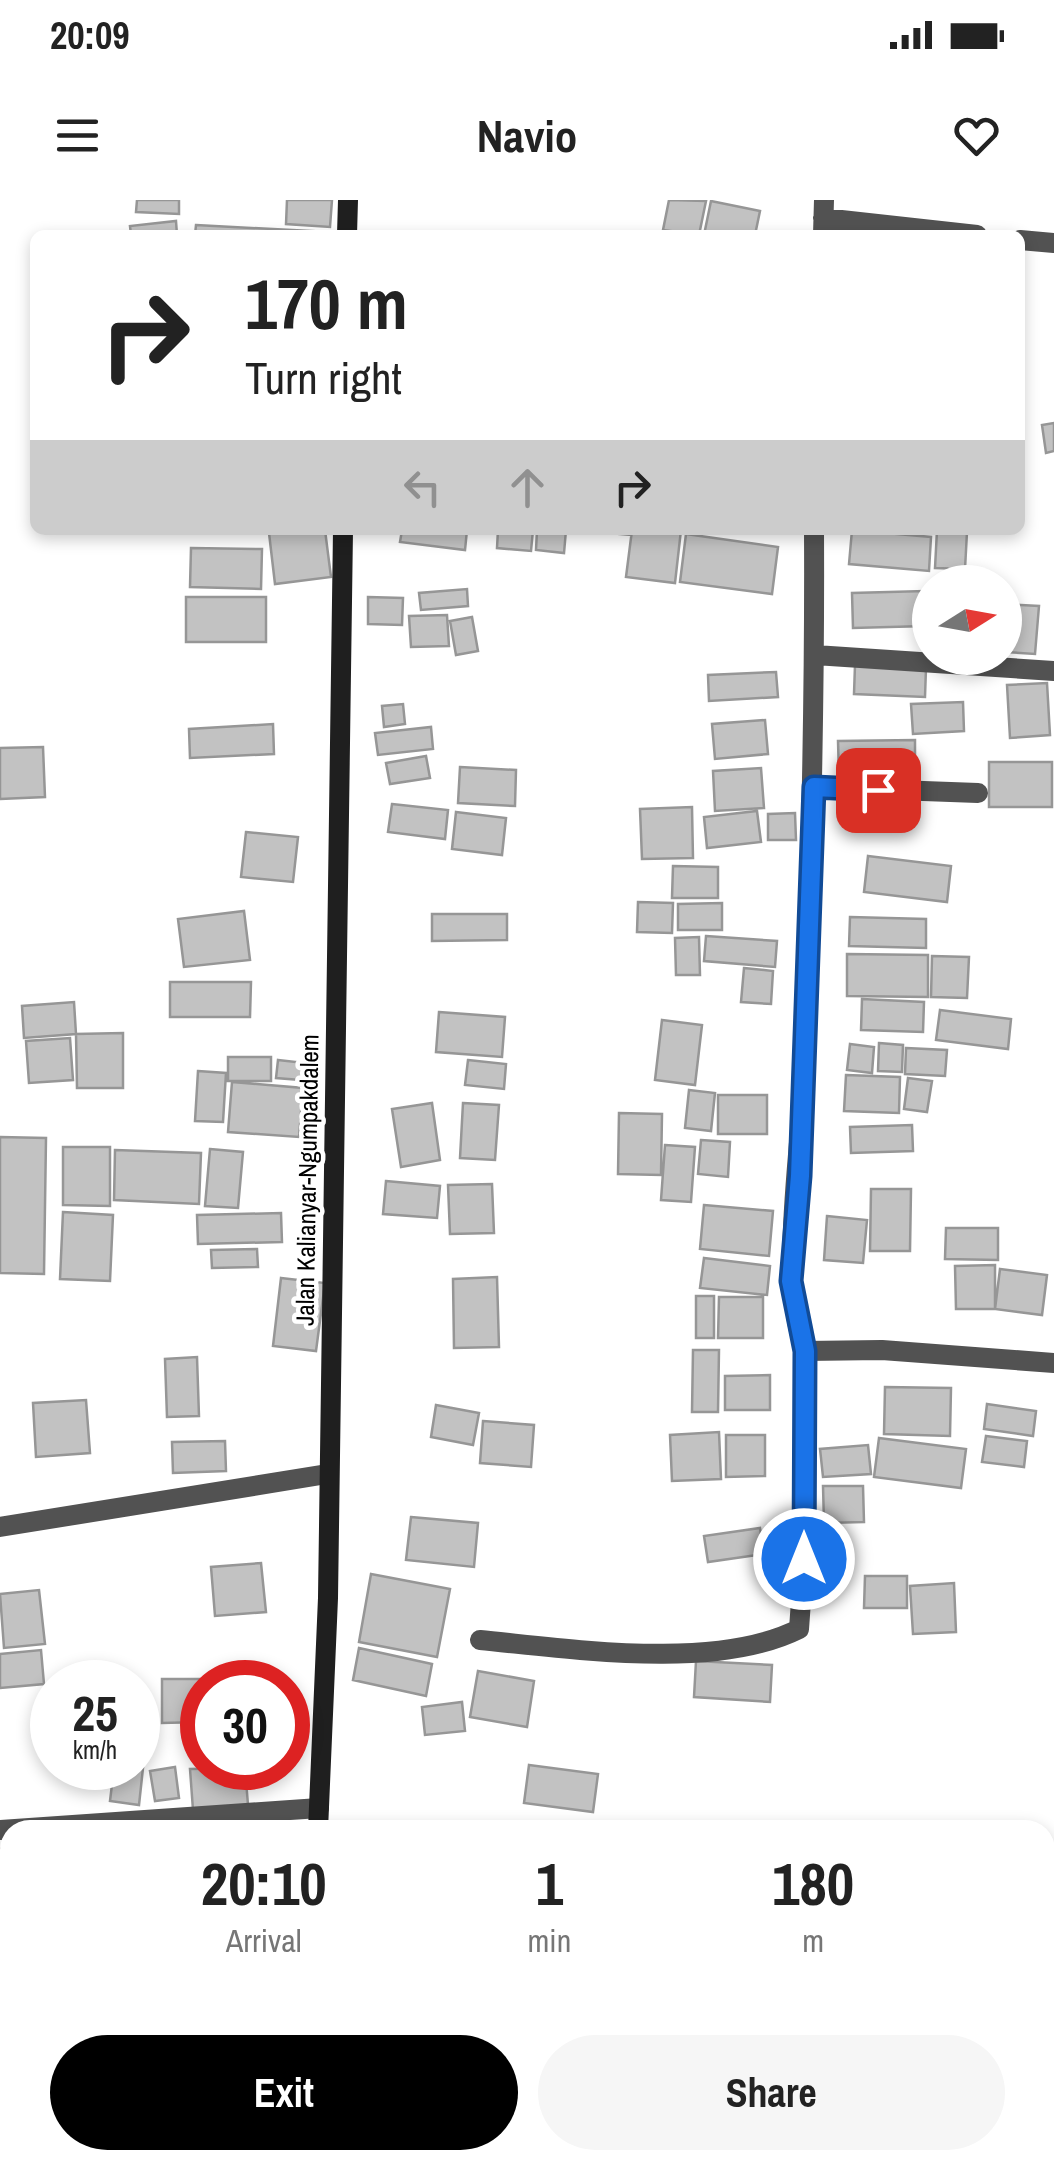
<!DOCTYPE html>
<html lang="en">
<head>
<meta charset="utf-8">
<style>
  :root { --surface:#fff; --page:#f6f6f6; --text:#222; --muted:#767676; --accent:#000 }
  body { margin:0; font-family:"Archivo Narrow",sans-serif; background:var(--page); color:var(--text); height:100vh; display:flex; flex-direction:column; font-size:38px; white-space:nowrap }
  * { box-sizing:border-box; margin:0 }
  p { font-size:32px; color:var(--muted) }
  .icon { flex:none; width:55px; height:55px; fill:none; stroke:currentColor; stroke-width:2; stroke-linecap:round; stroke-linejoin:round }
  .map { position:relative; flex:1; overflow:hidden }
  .details { position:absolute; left:0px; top:1620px; width:1055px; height:350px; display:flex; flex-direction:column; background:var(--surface); border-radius:30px 30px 0 0; box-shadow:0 5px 15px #0003 }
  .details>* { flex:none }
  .guide { position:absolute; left:30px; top:30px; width:995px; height:305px; border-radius:15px; box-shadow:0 5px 15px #0003; background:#fff; color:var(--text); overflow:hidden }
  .needle { width:65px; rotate:79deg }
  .controls { position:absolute; left:912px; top:365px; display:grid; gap:20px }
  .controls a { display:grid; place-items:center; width:110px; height:110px; border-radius:50%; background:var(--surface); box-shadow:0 5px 15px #0003; font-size:50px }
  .speed { position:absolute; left:30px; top:1460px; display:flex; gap:20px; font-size:50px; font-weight:700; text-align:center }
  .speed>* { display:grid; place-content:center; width:130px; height:130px; border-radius:50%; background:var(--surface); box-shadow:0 5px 15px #0003; line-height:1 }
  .speed small { font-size:25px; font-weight:400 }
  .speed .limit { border:15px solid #d22; background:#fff; color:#111 }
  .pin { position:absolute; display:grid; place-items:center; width:85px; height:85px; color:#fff; margin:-42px; border-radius:20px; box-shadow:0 5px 15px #0006 }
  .me { position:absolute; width:110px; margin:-55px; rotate:0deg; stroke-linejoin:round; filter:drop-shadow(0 0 8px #0008) }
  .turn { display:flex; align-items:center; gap:35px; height:210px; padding:0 50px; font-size:45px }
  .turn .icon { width:130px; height:130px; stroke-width:2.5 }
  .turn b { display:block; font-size:70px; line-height:85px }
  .lanes { display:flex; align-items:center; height:95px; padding:0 50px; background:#0003; justify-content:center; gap:50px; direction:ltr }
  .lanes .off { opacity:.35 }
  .eta { display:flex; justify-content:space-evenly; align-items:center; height:170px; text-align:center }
  .eta b { font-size:60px; font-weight:700; line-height:70px }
  .button { display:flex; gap:20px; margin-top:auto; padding:20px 50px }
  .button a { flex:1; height:115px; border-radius:60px; background:var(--accent); color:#fff; font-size:40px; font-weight:700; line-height:115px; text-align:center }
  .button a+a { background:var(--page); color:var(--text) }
  .status { display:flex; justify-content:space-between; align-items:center; height:70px; padding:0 50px; background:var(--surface); direction:ltr }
  .status svg { height:28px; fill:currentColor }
  header { display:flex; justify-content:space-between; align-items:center; height:130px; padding:0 50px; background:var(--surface); font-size:45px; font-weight:700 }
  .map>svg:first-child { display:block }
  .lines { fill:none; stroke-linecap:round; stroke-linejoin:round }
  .river { stroke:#a0a0a0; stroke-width:55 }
  .building { fill:#c2c2c2; stroke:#969696; stroke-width:2.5 }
  .street { stroke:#525252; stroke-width:20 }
  .secondary { stroke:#1f1f1f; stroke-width:20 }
  .route-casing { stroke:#114b97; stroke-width:25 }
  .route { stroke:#1a73e8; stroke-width:18 }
  .labels { text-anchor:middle; stroke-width:9; stroke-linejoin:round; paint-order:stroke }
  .street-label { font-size:25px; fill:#000; stroke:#fff }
</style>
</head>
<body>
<div class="status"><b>20:09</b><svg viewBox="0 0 49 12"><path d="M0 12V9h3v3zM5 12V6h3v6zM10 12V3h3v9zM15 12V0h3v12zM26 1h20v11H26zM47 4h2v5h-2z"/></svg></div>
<header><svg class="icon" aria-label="menu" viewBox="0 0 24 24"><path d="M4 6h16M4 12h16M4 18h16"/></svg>Navio<svg class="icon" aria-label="heart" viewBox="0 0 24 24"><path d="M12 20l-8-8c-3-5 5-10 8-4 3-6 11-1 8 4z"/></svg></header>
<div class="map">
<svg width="1054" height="1970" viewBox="0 0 1054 1970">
  <rect width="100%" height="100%" fill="#fff"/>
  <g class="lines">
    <path class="river" d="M1045,1861l9,-1
      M0,1887l10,-2"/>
  </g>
  <path class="building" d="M137,0h42v14l-43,-2z
    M287,0h45l-2,27 -44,-3z
    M669,0l37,1 -7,34 -36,-5z
    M711,1l49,10 -5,24h-51z
    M176,21l1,14h-46l-1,-9z
    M196,25l133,7v3h-134z
    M1054,223v28l-8,2 -4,-28z
    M293,330h32l6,47 -56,7 -6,-51z
    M402,330h65l-2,20 -65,-8z
    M498,330h35l-2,21 -34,-3z
    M537,330h29l-2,23 -28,-3z
    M572,330h59v5z
    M632,330h49l-6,53 -49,-6z
    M852,330l79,7 -2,34 -80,-7z
    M937,330l30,2 -2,37 -30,-1z
    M686,334l92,13 -6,47 -92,-12z
    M191,348l71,1 -1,40 -71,-2z
    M467,389l1,17 -47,4 -2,-17z
    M925,391l1,35 -73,2 -1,-35z
    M186,397h80v45h-80z
    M368,397l35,1 -1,27 -34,-1z
    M1005,404l34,2 -4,48 -30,-2z
    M447,415l2,31 -38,1 -2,-31z
    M472,417l6,34 -22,4 -6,-34z
    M855,465l71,3 -1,29 -71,-3z
    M776,472l2,25 -69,4 -1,-26z
    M1047,483l3,52 -40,3 -3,-53z
    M963,502l1,29 -51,3 -2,-30z
    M403,504l2,20 -21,3 -2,-21z
    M765,520l3,34 -53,5 -3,-35z
    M273,524l1,30 -84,4 -1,-29z
    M431,527l2,22 -55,6 -3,-22z
    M915,540v36h-76l-1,-35z
    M43,547l2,50 -45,2v-51z
    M426,556l4,22 -40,6 -4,-21z
    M989,562h63v45h-63z
    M460,567l56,3 -1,36 -57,-3z
    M761,568l3,40 -49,3 -2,-40z
    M392,604l56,6 -3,29 -57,-7z
    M692,607l1,51 -51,1 -2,-50z
    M757,611l4,31 -54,6 -3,-31z
    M456,612l50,6 -4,37 -50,-6z
    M795,613l1,27h-28v-26z
    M246,632l52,5 -5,45 -52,-5z
    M868,656l83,10 -4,36 -83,-10z
    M673,666l45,1v31h-46z
    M638,702l35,1 -1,30 -35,-1z
    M722,703v27h-44v-26z
    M244,711l6,49 -66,7 -6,-48z
    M432,714h75v26l-75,1z
    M850,717l76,2v29l-77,-2z
    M706,736l71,5 -2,26 -71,-6z
    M699,737l1,38h-24l-1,-37z
    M847,754l81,1v42l-81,-1z
    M932,756l37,1 -2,41 -36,-1z
    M744,768l29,3 -2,33 -30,-2z
    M170,782h81l-1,35h-80z
    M862,799l62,3 -1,30 -62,-2z
    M74,802l2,32 -52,4 -2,-32z
    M940,810l71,9 -3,30 -72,-9z
    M439,812l66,5 -3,40 -66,-5z
    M662,820l40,5 -7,60 -40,-5z
    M123,833v55h-46l-1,-54z
    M70,838l3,42 -44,3 -3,-42z
    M879,843l24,2 -1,27 -24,-1z
    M850,844l24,3 -2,26 -25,-3z
    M906,848l41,2 -2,26 -40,-2z
    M228,857h43v24h-43z
    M278,860l36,4 -1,17 -37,-3z
    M468,860l38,4 -2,25 -39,-4z
    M198,871l28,2 -3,49 -28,-1z
    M846,875l54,2 -1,36 -55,-2z
    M908,878l24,3 -5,31 -23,-3z
    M232,882l71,6 -4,49 -71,-5z
    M689,890l26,3 -4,38 -26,-3z
    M718,895h49v39h-49z
    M432,903l8,57 -39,7 -9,-58z
    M463,903l36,2 -4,55 -35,-2z
    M619,913l43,1 -1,61 -43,-1z
    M912,925l1,26 -62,2 -1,-26z
    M0,937l46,1 -2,136 -44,-1z
    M701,940l29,2 -2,35 -30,-3z
    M665,945l30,2 -4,55 -30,-2z
    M63,947h47v59l-47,-1z
    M210,949l33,3 -5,56 -33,-2z
    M115,950l86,3 -2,51 -85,-4z
    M386,981l54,5 -3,32 -54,-4z
    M492,984l2,49 -44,1 -2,-49z
    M871,989h40l-1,62h-40z
    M704,1005l69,6 -4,45 -69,-7z
    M63,1012l50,3 -3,66 -50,-2z
    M281,1013l1,29 -84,2 -1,-29z
    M827,1016l40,4 -4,43 -39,-3z
    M946,1028h52v32l-53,-1z
    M257,1049l1,18 -46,1 -1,-18z
    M704,1058l66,8 -3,29 -67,-7z
    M995,1065v44h-39l-1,-43z
    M1000,1069l47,6 -5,40 -47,-6z
    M497,1077l2,70 -45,1 -1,-69z
    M281,1078l44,5 -9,68 -43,-5z
    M696,1096h18v42h-18z
    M719,1097h44v41h-45z
    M693,1150h26l-1,62h-26z
    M197,1157l2,59 -32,1 -2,-58z
    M770,1175v35h-45v-34z
    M885,1187l66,1 -1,48 -66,-2z
    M86,1200l4,53 -54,4 -3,-54z
    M987,1204l49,7 -3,25 -49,-7z
    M436,1205l43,8 -6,32 -42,-8z
    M483,1221l51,4 -3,42 -51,-4z
    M719,1232l2,47 -49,2 -2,-46z
    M726,1235h39v41l-39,1z
    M986,1236l41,5 -3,26 -42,-5z
    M879,1238l87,11 -5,39 -87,-11z
    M225,1241l1,30 -53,2 -1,-31z
    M868,1245l3,29 -48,3 -3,-28z
    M823,1286h40l1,36 -40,1z
    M411,1317l67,6 -4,44 -68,-7z
    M760,1328l4,26 -56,8 -4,-26z
    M261,1363l5,49 -51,4 -4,-49z
    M371,1374l79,15 -13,68 -78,-15z
    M865,1376h42v32h-43z
    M954,1383l2,49 -43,2 -3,-48z
    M39,1390l6,54 -41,4 -4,-54z
    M359,1448l73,16 -6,32 -73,-16z
    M41,1450l3,34 -44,4v-34z
    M696,1461l76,4 -2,37 -76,-5z
    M478,1471l56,10 -7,46 -57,-10z
    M162,1479h64v3h-24v40l-40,1z
    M462,1502l3,29 -40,4 -3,-28z
    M529,1565l69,9 -5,38 -69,-9z
    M175,1567l4,31 -24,3 -5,-30z
    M114,1568h29l-4,37 -29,-4z
    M245,1568l3,37 -55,5 -3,-41z
    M10,1648v50l-10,1v-50z
    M5,1960h64l3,10h-65z
    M77,1960h43l1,10h-43z
    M129,1960h27v10h-26z
    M165,1960h21v10h-21z
    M189,1960h41v10h-41z
    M234,1960h38v10h-38z
    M376,1960h72l1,1 -72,9z
    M486,1960h49v2l-47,8z"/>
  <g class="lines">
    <path class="street" d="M823,18l154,17
      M823,35l1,-35
      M1020,40l34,3
      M814,330c1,186 -4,371 -11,556 -3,76 -24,197 2,265l77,-1 172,13
      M815,455l239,16
      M814,587l164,6
      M0,1327l327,-53
      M480,1440c93,9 235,31 319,-11l5,-70 1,-208
      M0,1630l319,-22"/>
    <path class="secondary" d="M347,35l1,-35
      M318,1630l10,-232 15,-1068
      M318,1960v10"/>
  </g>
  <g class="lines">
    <defs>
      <path id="route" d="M804,1359l1,-208 -14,-70 9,-105 14,-389 64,3"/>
    </defs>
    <use href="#route" class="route-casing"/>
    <use href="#route" class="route"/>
  </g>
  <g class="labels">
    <g class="street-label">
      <text transform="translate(307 980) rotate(-89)" y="9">Jalan Kalianyar-Ngumpakdalem</text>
    </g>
  </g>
</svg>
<div class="controls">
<a><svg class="needle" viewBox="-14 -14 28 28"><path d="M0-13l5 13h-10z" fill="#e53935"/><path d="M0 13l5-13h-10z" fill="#767676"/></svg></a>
</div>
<div class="speed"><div>25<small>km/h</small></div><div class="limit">30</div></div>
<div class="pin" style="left:878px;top:590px;background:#d93025"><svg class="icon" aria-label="arrive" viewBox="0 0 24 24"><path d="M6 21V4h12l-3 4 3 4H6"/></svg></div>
<svg class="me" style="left:804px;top:1359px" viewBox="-20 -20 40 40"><circle r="17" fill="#1a73e8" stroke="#fff" stroke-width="3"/><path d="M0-11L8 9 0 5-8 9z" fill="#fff"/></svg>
<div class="guide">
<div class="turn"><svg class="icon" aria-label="right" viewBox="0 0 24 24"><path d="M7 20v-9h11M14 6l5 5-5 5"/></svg><div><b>170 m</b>Turn right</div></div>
<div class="lanes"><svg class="icon off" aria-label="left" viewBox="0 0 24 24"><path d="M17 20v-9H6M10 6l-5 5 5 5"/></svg><svg class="icon off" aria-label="ahead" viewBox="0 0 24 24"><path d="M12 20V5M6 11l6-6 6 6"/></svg><svg class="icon" aria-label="right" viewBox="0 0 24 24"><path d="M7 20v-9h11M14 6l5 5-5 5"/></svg></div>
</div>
<section class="details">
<div class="eta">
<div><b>20:10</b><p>Arrival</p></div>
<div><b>1</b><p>min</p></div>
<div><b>180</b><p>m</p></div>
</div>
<div class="button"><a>Exit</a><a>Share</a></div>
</section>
</div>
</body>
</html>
